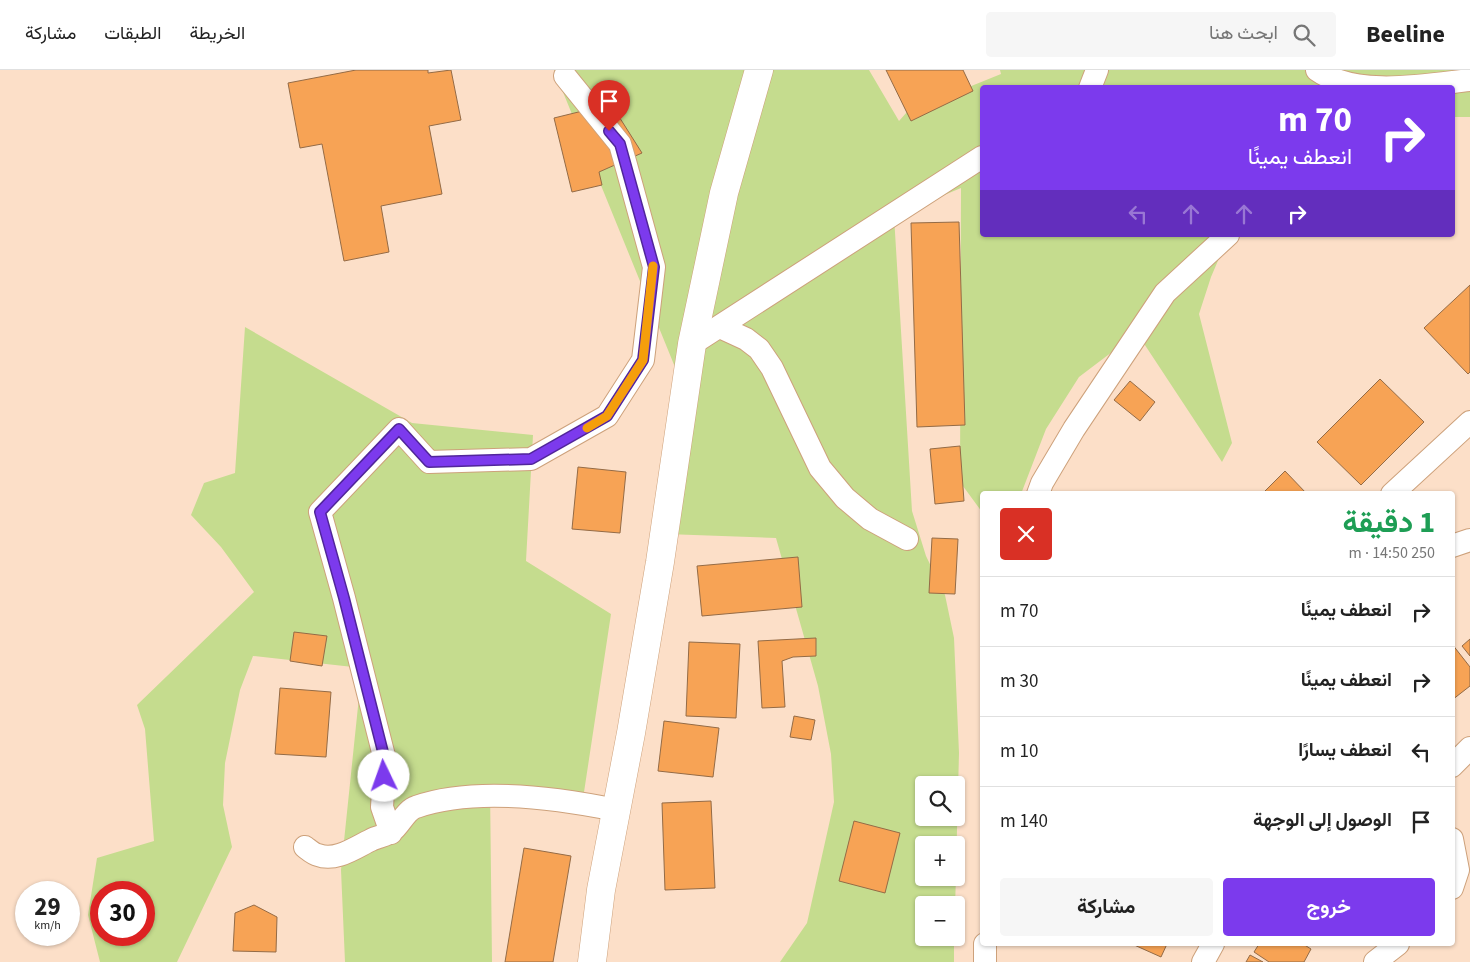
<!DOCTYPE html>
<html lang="ar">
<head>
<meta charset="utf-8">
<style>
  :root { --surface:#fff; --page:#f6f6f6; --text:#222; --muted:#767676; --line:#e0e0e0; --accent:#7c3aed }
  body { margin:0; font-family:"Source Sans 3",Vazirmatn,sans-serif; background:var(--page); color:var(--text); direction:rtl; height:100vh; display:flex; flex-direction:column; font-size:19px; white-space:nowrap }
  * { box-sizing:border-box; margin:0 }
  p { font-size:16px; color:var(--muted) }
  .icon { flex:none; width:28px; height:28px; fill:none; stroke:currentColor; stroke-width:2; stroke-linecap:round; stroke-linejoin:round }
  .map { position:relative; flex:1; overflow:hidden; direction:ltr }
  .sheet { position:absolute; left:980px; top:421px; width:475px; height:455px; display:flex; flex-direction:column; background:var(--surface); border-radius:5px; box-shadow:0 1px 4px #0004; direction:rtl }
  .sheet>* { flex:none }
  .guide { position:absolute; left:980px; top:15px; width:475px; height:152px; border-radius:5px; box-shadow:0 1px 4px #0004; direction:rtl; background:#7c3aed; color:#fff; overflow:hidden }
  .fabs { position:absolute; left:915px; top:706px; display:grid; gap:10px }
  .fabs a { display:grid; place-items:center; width:50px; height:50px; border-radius:5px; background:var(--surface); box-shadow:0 1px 4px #0004; font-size:25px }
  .speed { position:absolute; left:15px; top:811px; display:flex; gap:10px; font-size:25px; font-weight:700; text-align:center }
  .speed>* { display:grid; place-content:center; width:65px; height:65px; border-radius:50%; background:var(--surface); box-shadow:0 1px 4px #0004; line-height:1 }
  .speed small { font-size:12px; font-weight:400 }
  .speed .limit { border:8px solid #d22; background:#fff; color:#111 }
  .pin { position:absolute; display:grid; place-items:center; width:42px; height:42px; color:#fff; margin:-51px -21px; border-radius:50% 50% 50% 0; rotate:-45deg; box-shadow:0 0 5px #0007 }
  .pin .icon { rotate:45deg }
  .me { position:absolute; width:55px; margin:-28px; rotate:357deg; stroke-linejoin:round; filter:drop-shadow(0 0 4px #0008) }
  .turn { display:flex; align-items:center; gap:18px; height:105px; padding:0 20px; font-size:22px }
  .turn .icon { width:65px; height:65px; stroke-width:2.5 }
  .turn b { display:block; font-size:35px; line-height:42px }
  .lanes { display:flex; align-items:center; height:48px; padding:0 20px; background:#0003; justify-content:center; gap:25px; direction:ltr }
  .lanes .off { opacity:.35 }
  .round { display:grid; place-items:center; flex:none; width:52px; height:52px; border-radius:5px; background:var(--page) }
  .headline { display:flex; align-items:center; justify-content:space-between; height:85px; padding:0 20px }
  h1 { font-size:30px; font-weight:700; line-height:38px; color:#1e9e55 }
  .button { display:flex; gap:10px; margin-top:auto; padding:10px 20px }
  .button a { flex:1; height:58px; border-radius:5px; background:var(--accent); color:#fff; font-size:20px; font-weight:700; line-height:58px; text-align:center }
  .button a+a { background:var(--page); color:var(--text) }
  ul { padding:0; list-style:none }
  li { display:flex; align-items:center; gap:15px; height:70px; padding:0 20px; border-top:1px solid var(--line) }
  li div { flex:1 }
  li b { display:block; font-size:19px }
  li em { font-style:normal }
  header { display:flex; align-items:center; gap:30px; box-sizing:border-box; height:70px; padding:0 25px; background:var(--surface); border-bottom:1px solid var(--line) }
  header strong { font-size:24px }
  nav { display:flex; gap:28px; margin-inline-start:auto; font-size:18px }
  .search { width:350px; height:45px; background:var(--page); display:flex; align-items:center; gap:12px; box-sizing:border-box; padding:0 18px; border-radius:5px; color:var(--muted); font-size:19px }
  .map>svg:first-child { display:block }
  .green { fill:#c5dc8e; fill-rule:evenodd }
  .building { fill:#f7a355; stroke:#946b46 }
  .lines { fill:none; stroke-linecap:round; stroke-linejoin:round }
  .minor-casing { stroke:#cda17b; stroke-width:24 }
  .tertiary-casing { stroke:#cda17b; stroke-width:29 }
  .minor { stroke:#fff; stroke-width:22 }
  .tertiary { stroke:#fff; stroke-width:28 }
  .route-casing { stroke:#51269a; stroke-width:12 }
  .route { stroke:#7c3aed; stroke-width:9 }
  .slow { stroke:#f59e0b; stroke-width:9 }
</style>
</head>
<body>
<header>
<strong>Beeline</strong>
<div class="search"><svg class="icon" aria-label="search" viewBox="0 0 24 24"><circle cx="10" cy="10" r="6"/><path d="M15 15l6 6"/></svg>ابحث هنا</div>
<nav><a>الخريطة</a><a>الطبقات</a><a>مشاركة</a></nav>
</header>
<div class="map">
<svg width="1470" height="892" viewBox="0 0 1470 892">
  <rect width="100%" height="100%" fill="#fcdfc8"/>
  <path class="green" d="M554,0h315l30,51 8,-9 94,-38 -1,-4h470v47h-17l-1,-29h-470v147h247l-18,42 -12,37 33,129 -10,19 -85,-129 -58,44 -33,52 -25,65h-39v18l-22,-30 1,-294 -67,28 18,295 14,45 19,39 9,43 5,115 -3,115v-23h-32v33h32l-1,27h-31v33h30v24h-174l27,-39 27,-121 -3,-48 -13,-68 -42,-148 -110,-4 11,-162zM924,715h32v33h-32z
    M245,257l167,96 121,12 -7,126 85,53 -30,198 -91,-25 2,175h-147l-4,-92 21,-202 -109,-12 -13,34 -15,73 -2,42 9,42 -55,115h-77l-12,-47 9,-57 57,-17 -9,-112 -8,-24 117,-113 -33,-45 -30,-32 13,-32 31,-10zM101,822h43v43h-43z"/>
  <path class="building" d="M356,0h72v3l23,-3 10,50 -32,6 13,68 -61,12 8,46 -45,9 -22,-117 -22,4 -12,-65z
    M886,0h77l10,21 -62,30z
    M611,34l31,49 -43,19 3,13 -30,7 -18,-74z
    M959,152l6,203 -48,2 -6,-204z
    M1470,215v87l-2,2 -44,-46z
    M1380,309l44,43 -63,63 -44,-43z
    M1130,311l25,21 -15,19 -26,-21z
    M960,376l4,55 -29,3 -5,-55z
    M578,397l48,5 -6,61 -48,-4z
    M1285,401l22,23h-45z
    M932,468l26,1 -3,55 -26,-1z
    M798,487l4,50 -100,9 -5,-50z
    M294,562l33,4 -5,30 -32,-5z
    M816,568v18l-23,1 -11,4 3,46 -23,1 -4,-67z
    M1470,569v17l-8,-10z
    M689,572l51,2 -4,74 -50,-2z
    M1452,574l18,23v19l-18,14z
    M280,618l51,4 -5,65 -51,-3z
    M794,646l21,4 -4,20 -21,-3z
    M664,651l55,7 -6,49 -55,-6z
    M711,731l4,87 -50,2 -3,-87z
    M854,751l46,12 -15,60 -46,-12z
    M524,778l47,8 -18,106h-48z
    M254,835l23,12 -1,35 -43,-1 2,-38z
    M1132,874h35l-6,13z
    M1259,874h44l8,5 -7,13h-35l-15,-10z
    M1250,885l13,7h-17z"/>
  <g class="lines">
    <defs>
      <path id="minor" d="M1317,0c39,28 108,15 153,10
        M1090,18l7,-18
        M720,257l26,12 13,10 13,19 48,100 25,30 25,21 37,20
        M692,274l290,-187
        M1038,424l4,-11 32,-54 91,-136 63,-58
        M1392,424l78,-72
        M1452,476l18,-6
        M1452,696l18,-18
        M391,763l-9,-26 3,-47 -41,-162 -24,-86 79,-83 30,33 102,-3 76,-43 36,-56 11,-93 -28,-102 -6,-21 -55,-68
        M1452,769l6,31 -6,18
        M305,777c4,3 8,7 13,8 18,7 38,-8 53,-15 7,-4 16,-4 21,-9 8,-6 14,-21 24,-24 57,-20 141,-9 200,3
        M985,892v-18
        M1203,892l10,-18
        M1375,892l23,-18"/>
      <path id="tertiary" d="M592,892l9,-72 30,-157 29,-171 32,-218 32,-151 35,-123"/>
    </defs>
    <use href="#minor" class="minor-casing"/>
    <use href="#tertiary" class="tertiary-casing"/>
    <use href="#minor" class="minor"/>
    <use href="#tertiary" class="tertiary"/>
  </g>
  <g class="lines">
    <defs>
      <path id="route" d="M384,706l1,-16 -41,-162 -24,-86 79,-83 30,33 102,-3 76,-43 36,-56 11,-93 -34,-123 -11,-13"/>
    </defs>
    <use href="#route" class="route-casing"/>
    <use href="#route" class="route"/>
    <path class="slow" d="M587,358l20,-12 36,-56 10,-94"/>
  </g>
</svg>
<div class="fabs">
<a><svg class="icon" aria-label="search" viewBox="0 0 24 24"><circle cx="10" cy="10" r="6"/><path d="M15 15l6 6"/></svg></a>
<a>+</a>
<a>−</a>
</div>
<div class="speed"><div>29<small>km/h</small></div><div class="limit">30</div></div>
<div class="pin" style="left:609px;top:61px;background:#d93025"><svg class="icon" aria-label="arrive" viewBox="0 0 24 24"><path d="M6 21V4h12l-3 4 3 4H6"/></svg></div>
<svg class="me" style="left:384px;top:706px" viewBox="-20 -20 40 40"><circle r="19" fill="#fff"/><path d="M0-13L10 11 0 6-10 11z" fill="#7c3aed"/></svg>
<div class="guide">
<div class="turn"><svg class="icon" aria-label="right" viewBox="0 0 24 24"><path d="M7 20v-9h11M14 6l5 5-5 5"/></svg><div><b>70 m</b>انعطف يمينًا</div></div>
<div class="lanes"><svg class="icon off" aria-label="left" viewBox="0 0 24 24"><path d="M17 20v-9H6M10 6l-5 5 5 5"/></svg><svg class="icon off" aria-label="ahead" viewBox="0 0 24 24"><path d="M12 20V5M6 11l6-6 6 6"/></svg><svg class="icon off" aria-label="ahead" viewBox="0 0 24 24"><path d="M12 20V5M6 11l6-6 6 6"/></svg><svg class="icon" aria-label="right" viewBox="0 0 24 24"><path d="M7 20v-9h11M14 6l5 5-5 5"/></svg></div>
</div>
<section class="sheet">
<div class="headline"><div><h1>1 دقيقة</h1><p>250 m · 14:50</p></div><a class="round" style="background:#d93025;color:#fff"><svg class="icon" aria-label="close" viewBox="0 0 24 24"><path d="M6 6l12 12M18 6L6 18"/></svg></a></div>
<ul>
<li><svg class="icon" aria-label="right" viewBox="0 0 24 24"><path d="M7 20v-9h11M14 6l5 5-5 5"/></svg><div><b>انعطف يمينًا</b></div><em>70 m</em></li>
<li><svg class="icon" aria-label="right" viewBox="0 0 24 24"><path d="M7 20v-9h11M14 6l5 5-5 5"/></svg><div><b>انعطف يمينًا</b></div><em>30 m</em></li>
<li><svg class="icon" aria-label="left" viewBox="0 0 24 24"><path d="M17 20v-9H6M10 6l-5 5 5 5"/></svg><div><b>انعطف يسارًا</b></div><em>10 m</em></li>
<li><svg class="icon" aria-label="arrive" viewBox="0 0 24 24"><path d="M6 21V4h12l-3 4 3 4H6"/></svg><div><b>الوصول إلى الوجهة</b></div><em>140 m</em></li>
</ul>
<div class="button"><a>خروج</a><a>مشاركة</a></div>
</section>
</div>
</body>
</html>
